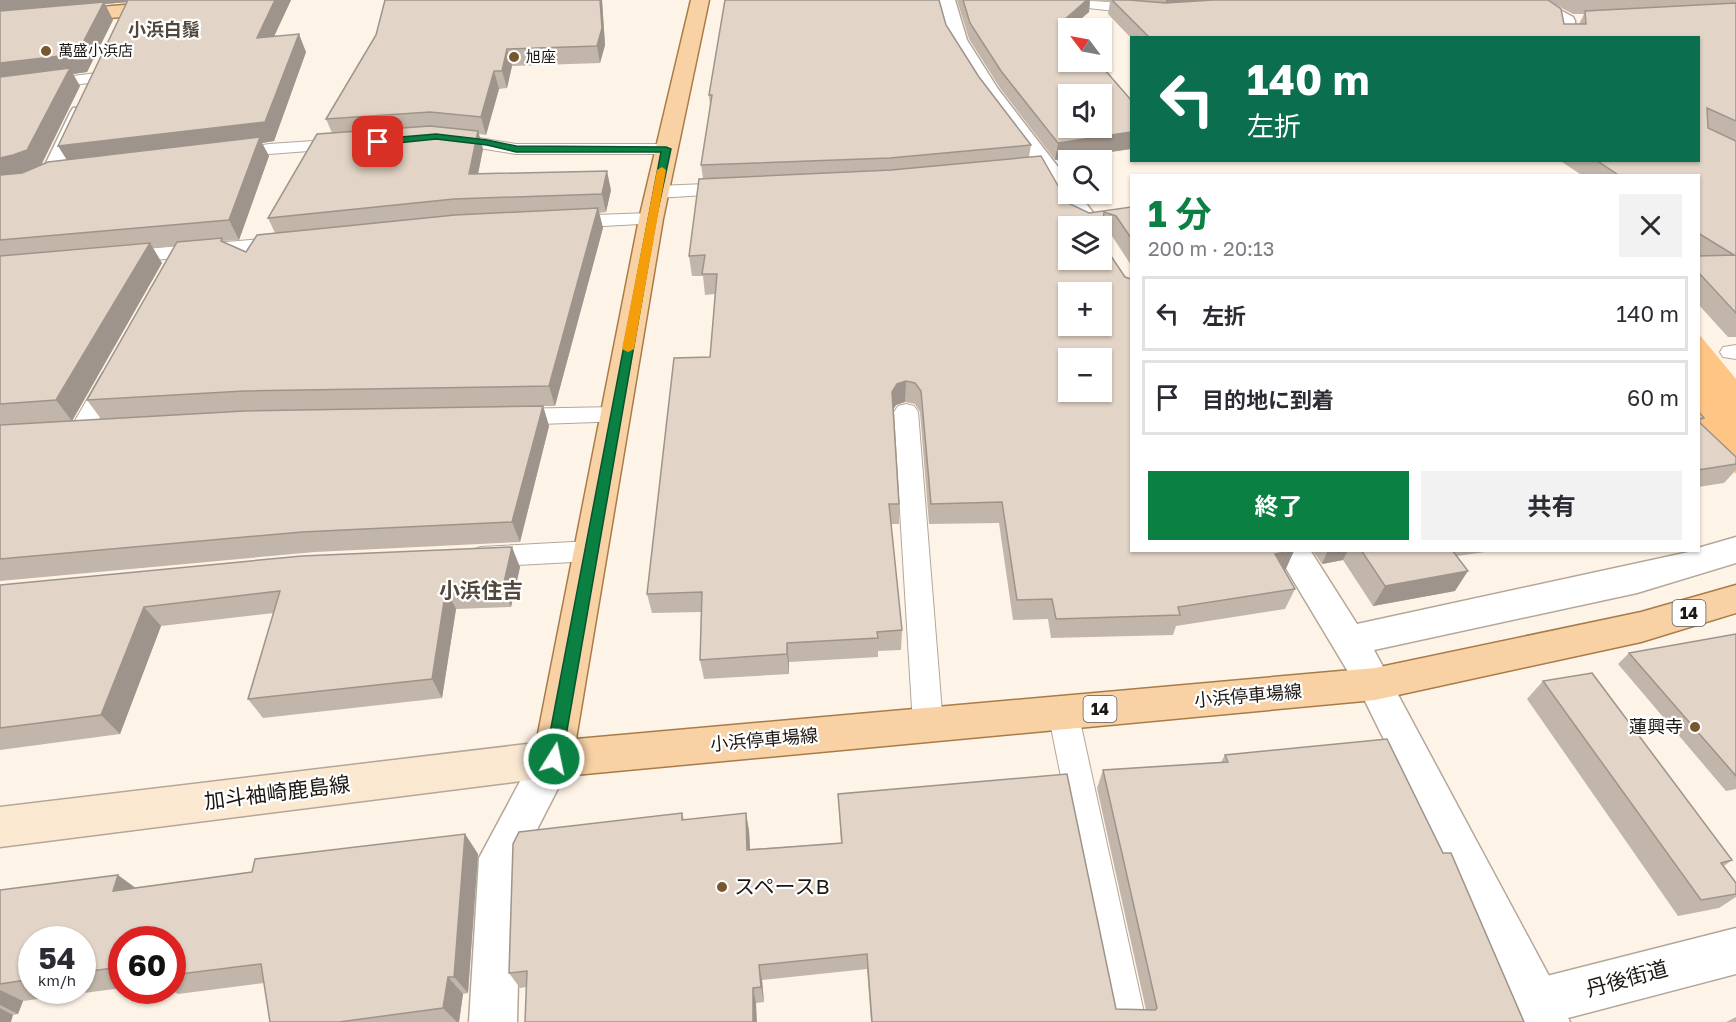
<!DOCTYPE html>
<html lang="ja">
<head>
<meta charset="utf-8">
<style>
  :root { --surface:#fff; --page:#f2f2f3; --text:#2b2b33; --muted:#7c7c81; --line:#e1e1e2; --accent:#0b8043 }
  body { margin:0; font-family:"Golos Text","Noto Sans JP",sans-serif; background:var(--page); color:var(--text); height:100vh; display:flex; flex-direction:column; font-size:22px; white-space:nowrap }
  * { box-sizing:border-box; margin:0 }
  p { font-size:20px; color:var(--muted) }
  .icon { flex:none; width:33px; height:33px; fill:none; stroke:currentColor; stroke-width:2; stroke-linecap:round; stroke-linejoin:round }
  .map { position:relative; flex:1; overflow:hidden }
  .drawer { position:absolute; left:1130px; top:174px; width:570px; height:378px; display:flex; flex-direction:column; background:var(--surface); border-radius:0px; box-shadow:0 2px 4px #0004 }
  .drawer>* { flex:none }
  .top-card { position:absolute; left:1130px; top:36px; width:570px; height:126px; border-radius:0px; box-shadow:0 2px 4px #0004; background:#0b6e4f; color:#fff; overflow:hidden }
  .needle { width:39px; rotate:302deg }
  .controls { position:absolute; left:1058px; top:18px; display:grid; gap:12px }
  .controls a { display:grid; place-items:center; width:54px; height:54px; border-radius:0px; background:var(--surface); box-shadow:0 2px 4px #0004; font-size:30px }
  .speed { position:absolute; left:18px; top:926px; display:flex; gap:12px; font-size:30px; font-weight:700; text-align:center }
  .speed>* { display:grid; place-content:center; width:78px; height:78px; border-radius:50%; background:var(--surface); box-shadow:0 2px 4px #0004; line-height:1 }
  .speed small { font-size:15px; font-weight:400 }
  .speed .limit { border:9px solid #d22; background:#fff; color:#111 }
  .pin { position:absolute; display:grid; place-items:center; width:51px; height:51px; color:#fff; margin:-26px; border-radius:12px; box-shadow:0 3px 9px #0006 }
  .me { position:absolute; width:66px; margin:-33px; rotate:10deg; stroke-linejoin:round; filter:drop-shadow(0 0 4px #0008) }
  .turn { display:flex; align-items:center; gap:21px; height:126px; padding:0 18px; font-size:27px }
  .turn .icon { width:78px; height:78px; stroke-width:2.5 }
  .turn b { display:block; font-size:42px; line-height:51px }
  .round { display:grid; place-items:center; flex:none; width:63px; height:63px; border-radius:0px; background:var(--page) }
  .headline { display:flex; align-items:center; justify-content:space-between; height:102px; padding:0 18px }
  h1 { font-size:36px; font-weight:700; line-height:45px; color:var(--accent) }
  .action { display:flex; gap:12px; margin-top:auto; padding:12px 18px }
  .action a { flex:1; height:69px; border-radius:0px; background:var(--accent); color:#fff; font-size:24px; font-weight:700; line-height:69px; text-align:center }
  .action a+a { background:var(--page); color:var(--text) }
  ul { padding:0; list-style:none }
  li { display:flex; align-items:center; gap:18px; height:75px; margin:0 12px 9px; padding:0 6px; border:3px solid var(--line); border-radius:0px }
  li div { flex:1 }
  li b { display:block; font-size:22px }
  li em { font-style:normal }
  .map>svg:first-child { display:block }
  .green { fill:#ffc585 }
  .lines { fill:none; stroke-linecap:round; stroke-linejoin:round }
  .service-casing { stroke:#b4a799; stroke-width:2 }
  .minor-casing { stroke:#b4a799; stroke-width:3 }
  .tertiary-casing { stroke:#b4a799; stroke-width:3 }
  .secondary-casing { stroke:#b4a799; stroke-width:3 }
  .primary-casing { stroke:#a87c49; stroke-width:3 }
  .service { fill:#fff; fill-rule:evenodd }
  .minor { fill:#fff; fill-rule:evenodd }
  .tertiary { fill:#fff; fill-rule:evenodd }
  .secondary { fill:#fbe8d1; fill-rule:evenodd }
  .primary { fill:#f8d1a4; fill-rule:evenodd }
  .wall { fill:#c2b6aa; fill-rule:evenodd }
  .shaded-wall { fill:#9e948b }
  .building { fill:#e2d4c6; stroke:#9e948b; stroke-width:1.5; fill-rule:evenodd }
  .route { fill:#0b8043; stroke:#07532c; stroke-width:1.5 }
  .slow { fill:#f59e0b }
  .poi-dot { fill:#78562e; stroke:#fff; stroke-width:2 }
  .labels { text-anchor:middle; stroke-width:4.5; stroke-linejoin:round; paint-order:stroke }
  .far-poi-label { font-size:15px; fill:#1c1712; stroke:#fff; text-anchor:start }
  .shield { fill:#fff; stroke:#605d59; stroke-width:1.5 }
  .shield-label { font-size:16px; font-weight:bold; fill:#1c1712 }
  .far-quarter-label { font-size:18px; font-weight:bold; fill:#53473c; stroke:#fff }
  .street-label { font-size:18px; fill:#1c1712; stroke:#fff }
  .poi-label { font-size:18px; fill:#1c1712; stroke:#fff; text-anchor:end }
  .quarter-label { font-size:21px; font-weight:bold; fill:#53473c; stroke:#fff }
  .near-street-label { font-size:21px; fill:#1c1712; stroke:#fff }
  .near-poi-label { font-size:21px; fill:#1c1712; stroke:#fff; text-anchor:start }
</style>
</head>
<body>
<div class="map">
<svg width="1736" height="1022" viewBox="0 0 1736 1022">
  <rect width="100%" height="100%" fill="#fef3e7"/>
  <path class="green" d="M1698,333l38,46v95l-38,-39z"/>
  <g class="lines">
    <defs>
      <path id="service" d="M1044,0h46l53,6 7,4 -7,4 -92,-10z
        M97,73l8,5 -2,3 -103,14v-10z
        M448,133l68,11h150l9,5 -9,5h-150l-74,-12 -3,-4z
        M343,139l9,5 -3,4 -80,6 -36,6 -9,-5 3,-4 42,-7z
        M731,183l6,2 3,4 -3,4 -80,5 -9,-6 9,-6z
        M651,213l10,6 -3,4 -91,5 -10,-6 10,-6z
        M286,237l7,2 3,4 -3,4 -171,16 -7,-2 -3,-4 3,-4 7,-2z
        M1736,345v14l-13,-2 -3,-5 3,-5z
        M111,370l8,2 3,5 -29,54 -4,6 -8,2 -8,-2 -4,-6 31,-54 3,-5z
        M906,404l8,2 4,6 25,313 -4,9 -11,4 -11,-4 -4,-9 -19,-313 4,-6z
        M616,407l8,2 4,6 -4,6 -113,4 -8,-2 -4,-6 4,-6 8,-2z
        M591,541l9,3 4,7 -4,7 -9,3 -110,6 -9,-3 -4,-7 4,-7 9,-3z
        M1063,699l11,4 4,9 68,310h-36l-62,-310 4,-9z"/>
      <path id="minor" d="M937,0h18l12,40 31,49 70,91v14h11l24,32 -2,3v-3h-22l-100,-134 -32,-52z
        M1519,0h23l31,17 2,4 1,17h-20v-15z
        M81,107l8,1 3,5 -33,67 -18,8 -41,7v-14l27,-4 15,-6 28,-58 3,-5z
        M1736,537v26l-99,30 -263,57 189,352 -7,17c-12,3 -22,3 -34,0l-160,-324 -87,-145h35l47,74 341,-74v-2z
        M553,741l14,5 6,13 -52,102 -4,161h-48l10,-164 60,-112z"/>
      <path id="tertiary" d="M1736,928v46l-168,44 2,4h-48l-7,-20 7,-17 17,-7z"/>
      <path id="secondary" d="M553,741l14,5 6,13 -6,13 -14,5 -553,70v-40z"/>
      <path id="primary" d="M183,0h71l-9,6 -180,16 -9,-6 9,-6z
        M691,0h18l-46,219 -87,520 799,-71 266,-56 95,-27v28l-95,29 -266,58 -822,77 -14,-5 -6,-13 106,-540z"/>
    </defs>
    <use href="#service" class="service-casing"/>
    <use href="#minor" class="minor-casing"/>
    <use href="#tertiary" class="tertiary-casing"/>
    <use href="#secondary" class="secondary-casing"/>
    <use href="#primary" class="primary-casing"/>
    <use href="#service" class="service"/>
    <use href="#minor" class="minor"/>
    <use href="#tertiary" class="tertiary"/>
    <use href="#secondary" class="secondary"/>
    <use href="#primary" class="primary"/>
  </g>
  <path class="wall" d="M0,0h291l-17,36 32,16 -32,89 -12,2 7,13 -30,84 -15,1 1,2 21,9 29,-19 -7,-15 64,-85 -6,-14 50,-84 9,-35h217l3,45 -5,18 -88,3 -5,22 -8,1 -13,46 -7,-1 4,15 -5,25 133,16 -5,22 -7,1 4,15 -48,178h-12l6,20 -29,116 -205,10 -315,29zM127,2l-61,158 -24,4 38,-78 -7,-12 14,-2 26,-52 -8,-16zM175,246l-88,154 14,19 -29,2 90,-158 -9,-15z
    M957,0h779v337h-8l-30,-33v-128h-115l-24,-16h139v-122h-567l-23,-24 2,-12 -20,-1 -1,11 -19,16 61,72v49l-76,11 -55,-72 -31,-49zM1556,5l17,9h11l-5,10h-15z
    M946,25l33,52 52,68 -2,12 39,46 21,10 42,-6v58l-19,-29 -10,-3 -34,-7 217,345 10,18 -10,20 -109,17 -3,9 -122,3 -3,-19 -35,1 -14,-97 -70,1 -9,-112 -5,-8 -10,-2 -9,3 -3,4 6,95v20h-8l11,106 -1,20 -23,1v6l-89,5v12l-85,5 -4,-19 1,-48 -49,1 -5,-19 63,-237 5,-63 -10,1 -2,-19h-11l-3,-20 14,-78 -2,-13 9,-59 -1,-11z
    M1698,411l6,7 -4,5 36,34v13l-12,13 -26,4z
    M1312,550h187l-42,6 -2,35 -82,15 -30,-46 -21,4z
    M520,567l-9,40 -55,2 -14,89 -179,20 -15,-19 26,-86 -113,13 -41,108 -120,16v-165z
    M1736,634v155l-10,2 -108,-127 11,-11z
    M1543,681l189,179 -8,6 12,17v14l-17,11 -41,8 -151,-217z
    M1225,755l299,267h-653l-4,-53 -105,11 2,22 -8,1 -230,-16 -6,1 -11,-15 173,-160 2,7 62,-7 3,18 1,18 91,-6 -3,-49 278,215 30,1 -49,-222 6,-18 118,-8z
    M465,834l13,20 -10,139 -5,1 -4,28h-189l-6,-39 -86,11 -6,-4v-51h-50v49l-99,13 -5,13 -5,1 -13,7v-132l136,-2 116,-16zM32,939h50v51h-50z
    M1736,1017v5h-10z"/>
  <path class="shaded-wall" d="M0,0h155l-50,4 8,16 -26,52 -14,2 7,12 -41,83 -39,10z
    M275,0h16l-26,56 -8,-18z
    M600,0h2l3,45 -5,18 -3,-17z
    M1087,0h3l-1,12 -19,16 -6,-8z
    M1166,0h59l-60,6z
    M299,34l7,18 -32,89 -12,2 7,13 -30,84 -10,-20 -159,-55 -12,-19z
    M507,49l5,17 -5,22 -5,-17z
    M494,71l5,18 -13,46 -5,-18z
    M478,131l5,18 -9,44 -5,-19z
    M1131,132v17l-76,11 3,-17z
    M607,171l4,19 -5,22 -4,-18z
    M598,208l5,20 -48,178 -6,-20z
    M150,243l12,20 -90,158 -16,-21z
    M906,381l-1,21 -9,3 -4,7v-20l5,-8z
    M543,406l6,20 -29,116 -8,-20z
    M512,547l8,20 -9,40 -8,-20z
    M1328,550h20l-5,10 -21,4z
    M1294,551l-9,20 -10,-17z
    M1468,571l-13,20 -82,15 12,-20z
    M446,589l10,20 -14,89 -10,-19z
    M144,607l17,19 -41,108 -19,-19z
    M787,643l2,19v12l-2,-20z
    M746,813l3,18 2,36 -4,-17z
    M465,834l13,20 -10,139 -14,-16z
    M118,875l26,19 -31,-3z
    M759,965l3,15 2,22 -3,-15z
    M448,977l15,17 -4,28h-2l-14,-14z
    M753,988l3,15 1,19h-4z
    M0,990l23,11 -5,13 -18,-9z
    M0,1008l13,7 -2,7h-11z"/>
  <path class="building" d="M128,0h147l-18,38 42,-4 -34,88 -207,24z
    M385,0h215l2,28 -5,18 -90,3 -5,22h-8l-13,46 -51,-5 -104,7 50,-84z
    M725,0h214l7,25 33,52 52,68 -141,13 -189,7 11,-70h-3z
    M963,0h124l-23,20 7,8h-3v34h30l33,38v32l-73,11 -57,-72 -31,-48zM1068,94h33v34h-33z
    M1112,0h17l37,3 47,-3h335l13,9 3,15h22l-1,-13 151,-8v118l-29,-13 1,20 28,13v172l-38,-41v-16l36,-1 -36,-22v-57h-78l-24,-16h102v-122h-548z
    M104,2l-27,52 -77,9v-52z
    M70,68l-43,82 -14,5 -13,3v-81z
    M430,126l48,5 -9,43 138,-3 -5,23 -148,5 -186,19 49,-84z
    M260,137l-31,83 -229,20v-65l22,-2 26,-11z
    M1041,156l27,47 21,10 42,-6v31l-15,-22 -12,-4 -3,29v-15h-33v34h33v-19l24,36 6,2v271h163l-19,4 20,35 -117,18 2,8 -124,4 -4,-20 -35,1 -15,-98 -71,2 -10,-113 -6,-8 -9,-2 -9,3 -5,8 7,112h-10l13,126 -25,2 1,6 -91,5v11l-87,6 2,-68 -55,2 27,-236 36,-1 7,-83h-15l3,-19 -16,1 10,-77 192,-9zM1068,292h33v34h-33zM1068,358h33v34h-33z
    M598,208l-49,178 -305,5 -157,9 90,-158 45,-4 -1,3 25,11 11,-17 198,-20z
    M150,243l-94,157 -56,4v-148z
    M543,406l-31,116 -210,10 -302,27v-134l244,-14z
    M1698,411l6,7 -6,1z
    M1698,421l38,36v7l-38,6z
    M512,547l-9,40 -57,2 -14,90 -184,20 32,-108 -136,16 -43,108 -101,13v-143l302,-29z
    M1361,550h91l16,21 -83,15z
    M1736,634v142l-107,-123z
    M1592,673l140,187 -11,3 15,20v11l-35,6 -158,-219z
    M1387,739l56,114h8l73,169h-652l-5,-68 -108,11 2,22 -8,1v34h-228l2,-51 -18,2 4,-129 6,-12 163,-19v7l64,-7 1,37 95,-7 -4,-49 229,-20 49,235 39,1 2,-2 -54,-238 125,-8 -3,-7z
    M465,834l-11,143h-6l-5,31 -104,14h-69l-9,-58 -89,11v-36h-50v28l-40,5v-33h-50v40l-32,5v-94l118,-15 -5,16 139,-19 3,-13z"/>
  <path class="route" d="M436,134l51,6 29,6 150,1 5,2 -15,70 -94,540 -3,5 -5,2 -6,-2 -3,-5 116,-607h-145l-29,-7 -51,-6 -58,6 -4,-3 4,-3z"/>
  <path class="slow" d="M662,167l4,3 -32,179 -6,3 -6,-3 35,-179z"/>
  <g class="poi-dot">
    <circle cx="46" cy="51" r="6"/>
    <circle cx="514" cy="57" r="6"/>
    <circle cx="1695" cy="727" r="6"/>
    <circle cx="722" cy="887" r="6"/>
  </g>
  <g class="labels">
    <g class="far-poi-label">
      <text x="58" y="56">萬盛小浜店</text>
      <text x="526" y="62">旭座</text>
    </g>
    <g class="shield">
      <rect x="1672.5" y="600" width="33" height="26" rx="4.5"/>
      <rect x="1083.5" y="696" width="33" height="26" rx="4.5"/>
    </g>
    <g class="shield-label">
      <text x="1689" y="619">14</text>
      <text x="1100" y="715">14</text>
    </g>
    <g class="far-quarter-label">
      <text x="164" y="36">小浜白鬚</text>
    </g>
    <g class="street-label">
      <text transform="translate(1248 696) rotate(-5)" y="6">小浜停車場線</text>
      <text transform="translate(764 740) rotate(-5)" y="6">小浜停車場線</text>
    </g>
    <g class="poi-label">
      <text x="1683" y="733">蓮興寺</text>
    </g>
    <g class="quarter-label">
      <text x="481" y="598">小浜住吉</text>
    </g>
    <g class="near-street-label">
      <text transform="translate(277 793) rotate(-7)" y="7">加斗袖崎鹿島線</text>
      <text transform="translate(1627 979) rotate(-15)" y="7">丹後街道</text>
    </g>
    <g class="near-poi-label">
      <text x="734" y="894">スペースB</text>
    </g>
  </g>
</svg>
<div class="controls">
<a><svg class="needle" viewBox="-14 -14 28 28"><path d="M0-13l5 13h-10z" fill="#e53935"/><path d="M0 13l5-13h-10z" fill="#7c7c81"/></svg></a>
<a><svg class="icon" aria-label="sound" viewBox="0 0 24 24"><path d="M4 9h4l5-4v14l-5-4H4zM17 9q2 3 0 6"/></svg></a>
<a><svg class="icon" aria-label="search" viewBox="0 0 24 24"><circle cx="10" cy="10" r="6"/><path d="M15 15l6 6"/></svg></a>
<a><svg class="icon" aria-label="layers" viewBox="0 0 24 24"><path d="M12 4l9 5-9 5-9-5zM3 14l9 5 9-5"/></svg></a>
<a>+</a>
<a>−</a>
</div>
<div class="speed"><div>54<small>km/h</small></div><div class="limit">60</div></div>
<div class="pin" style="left:378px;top:142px;background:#d93025"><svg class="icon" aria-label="arrive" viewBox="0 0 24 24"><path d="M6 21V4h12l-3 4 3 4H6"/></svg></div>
<svg class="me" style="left:554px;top:759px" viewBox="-20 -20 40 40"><circle r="17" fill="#0b8043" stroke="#fff" stroke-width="3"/><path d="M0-11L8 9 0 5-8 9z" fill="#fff"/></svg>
<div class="top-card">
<div class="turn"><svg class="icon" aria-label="left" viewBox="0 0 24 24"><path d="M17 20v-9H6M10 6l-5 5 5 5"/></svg><div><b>140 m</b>左折</div></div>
</div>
<section class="drawer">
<div class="headline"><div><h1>1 分</h1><p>200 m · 20:13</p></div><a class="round"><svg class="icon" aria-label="close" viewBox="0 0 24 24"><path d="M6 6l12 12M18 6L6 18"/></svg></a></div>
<ul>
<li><svg class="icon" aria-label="left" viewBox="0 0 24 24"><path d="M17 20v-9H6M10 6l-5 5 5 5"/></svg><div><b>左折</b></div><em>140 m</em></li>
<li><svg class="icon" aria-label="arrive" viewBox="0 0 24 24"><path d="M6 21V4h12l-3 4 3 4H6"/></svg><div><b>目的地に到着</b></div><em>60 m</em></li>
</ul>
<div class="action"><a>終了</a><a>共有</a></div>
</section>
</div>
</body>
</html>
